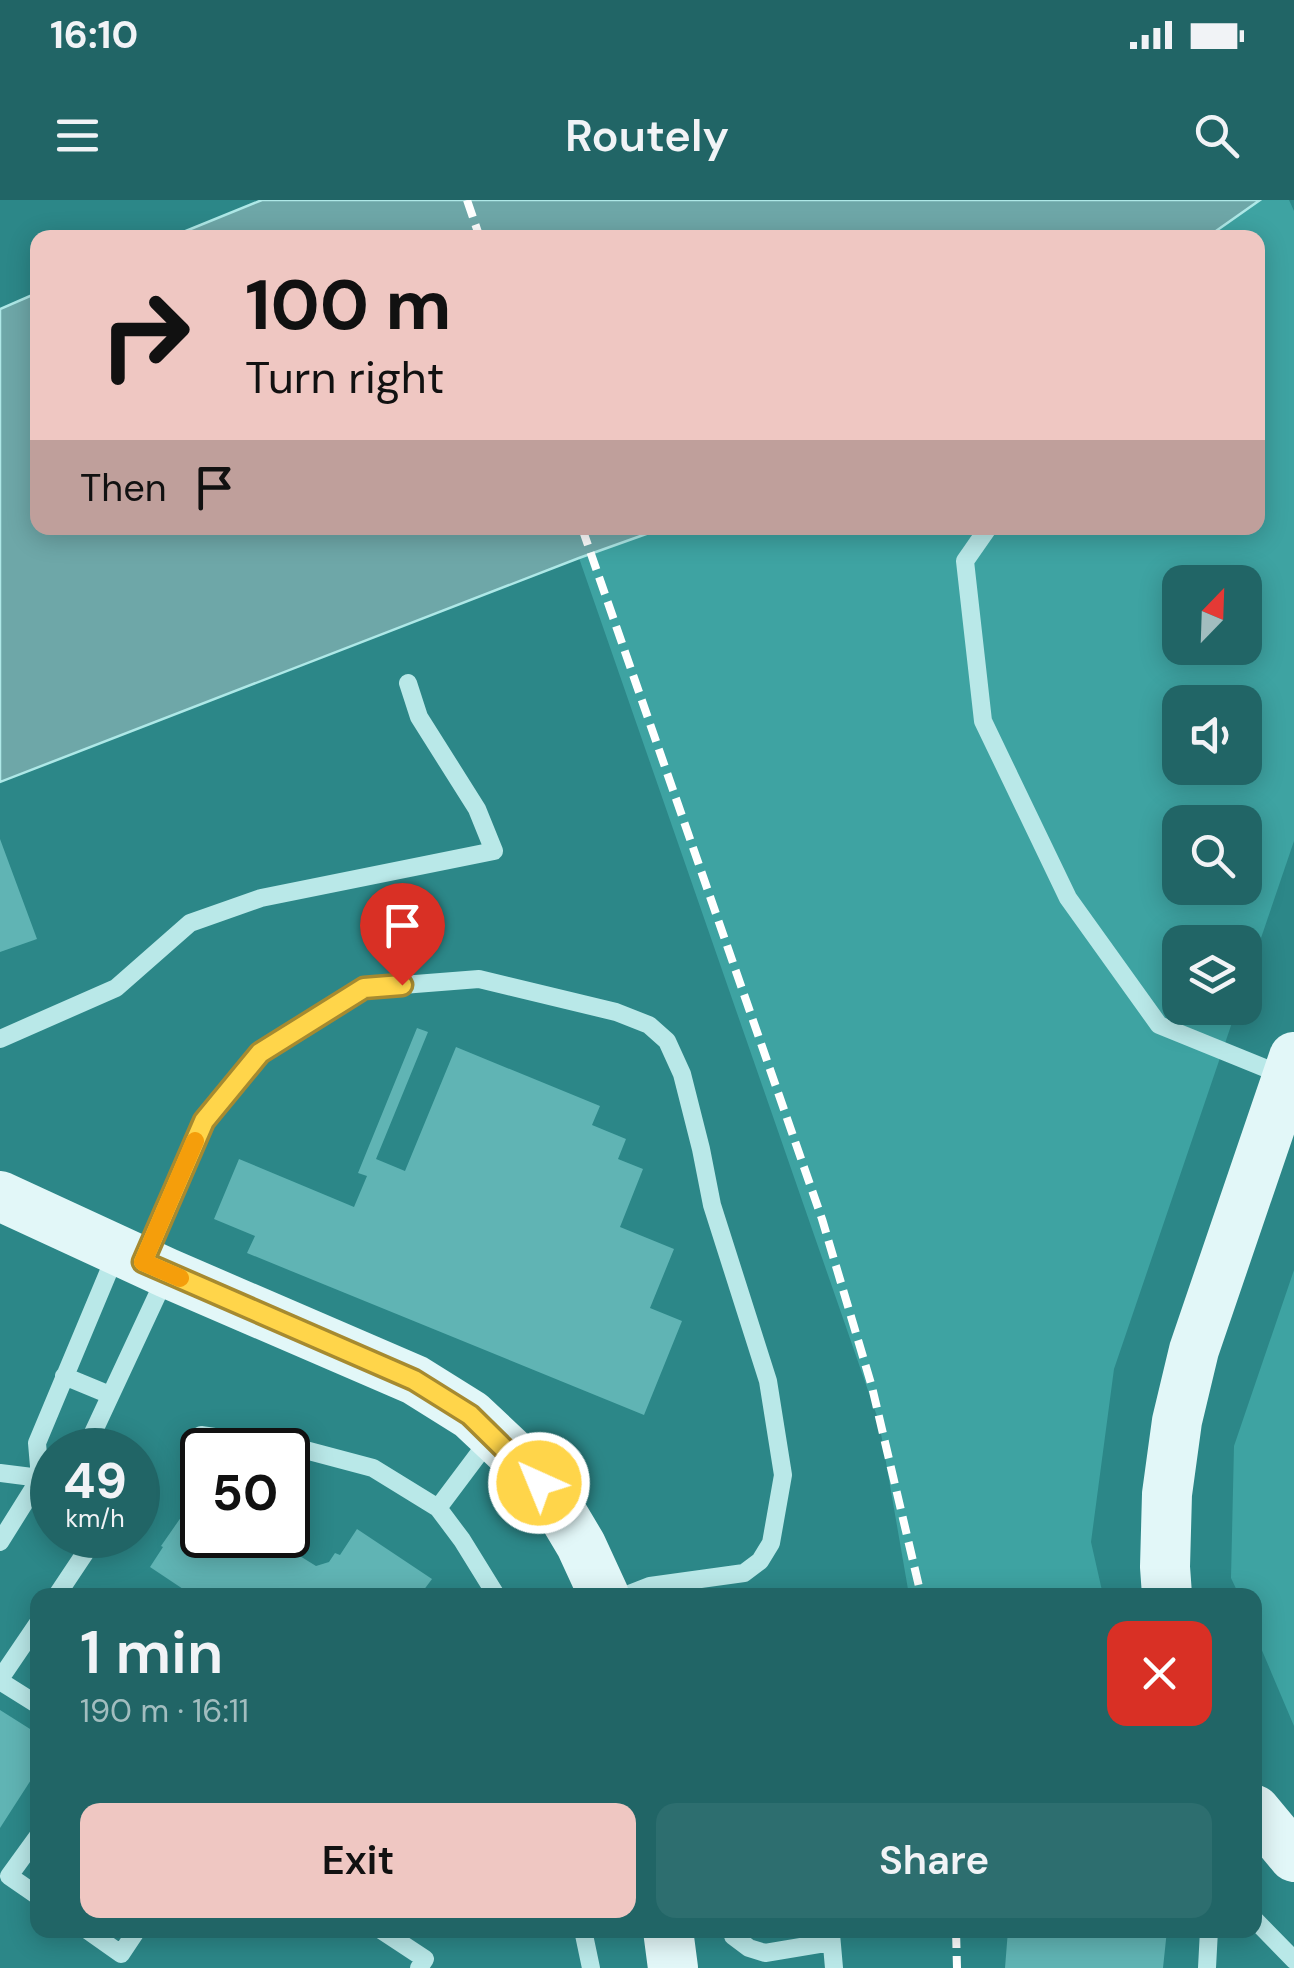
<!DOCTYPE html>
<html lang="en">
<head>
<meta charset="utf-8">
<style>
  :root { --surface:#216566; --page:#2d6e6f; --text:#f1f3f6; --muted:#a2bdbf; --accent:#efc7c2 }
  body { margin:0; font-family:"DM Sans",sans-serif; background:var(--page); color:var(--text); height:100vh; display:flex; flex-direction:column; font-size:38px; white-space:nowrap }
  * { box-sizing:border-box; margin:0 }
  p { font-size:32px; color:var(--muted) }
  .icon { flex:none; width:55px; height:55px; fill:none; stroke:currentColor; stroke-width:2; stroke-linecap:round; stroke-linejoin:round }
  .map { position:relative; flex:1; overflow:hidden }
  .sheet { position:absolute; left:30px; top:1388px; width:1232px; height:350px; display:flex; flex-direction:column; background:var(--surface); border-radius:20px; box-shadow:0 5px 25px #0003 }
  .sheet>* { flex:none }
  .top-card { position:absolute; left:30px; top:30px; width:1235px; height:305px; border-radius:20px; box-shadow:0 5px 25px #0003; background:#efc7c2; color:#111; overflow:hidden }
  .needle { width:65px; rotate:23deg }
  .tools { position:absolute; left:1162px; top:365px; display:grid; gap:20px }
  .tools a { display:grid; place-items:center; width:100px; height:100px; border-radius:20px; background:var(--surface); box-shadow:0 5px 25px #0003; font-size:50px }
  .speed { position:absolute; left:30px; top:1228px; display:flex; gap:20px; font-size:50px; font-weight:700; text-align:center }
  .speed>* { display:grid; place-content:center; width:130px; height:130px; border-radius:50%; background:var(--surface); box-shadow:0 5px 25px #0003; line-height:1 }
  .speed small { font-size:25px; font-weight:400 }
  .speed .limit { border:5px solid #111; border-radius:15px; background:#fff; color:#111 }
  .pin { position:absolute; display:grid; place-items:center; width:85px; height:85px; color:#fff; margin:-102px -42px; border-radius:50% 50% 50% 0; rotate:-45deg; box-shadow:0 0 10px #0007 }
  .pin .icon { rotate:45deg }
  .me { position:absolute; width:110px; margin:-55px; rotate:316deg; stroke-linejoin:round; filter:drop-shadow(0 0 8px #0008) }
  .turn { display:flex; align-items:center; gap:35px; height:210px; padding:0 50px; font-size:45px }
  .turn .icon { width:130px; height:130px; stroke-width:2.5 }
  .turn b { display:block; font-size:70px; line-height:85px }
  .then { display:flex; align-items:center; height:95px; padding:0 50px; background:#0003; gap:20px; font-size:38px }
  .round { display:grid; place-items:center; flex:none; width:105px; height:105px; border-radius:20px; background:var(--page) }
  .head { display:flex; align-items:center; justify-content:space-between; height:170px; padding:0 50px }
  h1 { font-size:60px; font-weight:600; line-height:75px }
  .cta { display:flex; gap:20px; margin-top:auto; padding:20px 50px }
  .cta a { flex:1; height:115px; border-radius:20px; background:var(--accent); color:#111; font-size:40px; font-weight:600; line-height:115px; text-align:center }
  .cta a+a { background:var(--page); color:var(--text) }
  .status { display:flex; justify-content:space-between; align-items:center; height:70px; padding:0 50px; background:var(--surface); direction:ltr }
  .status svg { height:28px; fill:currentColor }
  header { display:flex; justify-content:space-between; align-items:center; height:130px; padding:0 50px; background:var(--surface); font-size:45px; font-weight:600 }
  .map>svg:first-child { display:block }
  .green { fill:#3ea3a2; fill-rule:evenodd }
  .water { fill:#6ea7a8; stroke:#aee8e7; stroke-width:2.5 }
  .building { fill:#60b4b4 }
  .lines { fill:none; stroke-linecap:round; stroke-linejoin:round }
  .lane { stroke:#b9e8e8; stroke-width:18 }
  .secondary { stroke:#e2f7f8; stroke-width:50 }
  .rail { stroke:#fff; stroke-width:8; stroke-dasharray:18 8; stroke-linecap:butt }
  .route-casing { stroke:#a68a30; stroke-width:25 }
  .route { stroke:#ffd54a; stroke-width:18 }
  .slow { stroke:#f59e0b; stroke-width:18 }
</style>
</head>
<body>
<div class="status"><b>16:10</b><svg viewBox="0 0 49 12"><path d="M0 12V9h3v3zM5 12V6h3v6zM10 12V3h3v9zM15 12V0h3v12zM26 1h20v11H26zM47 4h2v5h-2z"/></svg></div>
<header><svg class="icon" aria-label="menu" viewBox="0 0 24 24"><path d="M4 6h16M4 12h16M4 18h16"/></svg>Routely<svg class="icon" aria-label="search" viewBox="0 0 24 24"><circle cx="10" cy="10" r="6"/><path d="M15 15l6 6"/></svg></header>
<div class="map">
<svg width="1294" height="1768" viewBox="0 0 1294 1768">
  <rect width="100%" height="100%" fill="#2c8788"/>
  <path class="green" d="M1260,0h29l5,11v630l-49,144v-43h-65v66h57l-123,361 -23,173 12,53h-194l-30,-173 -300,-864 84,-30h595v-290l-52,-1zM1180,382h65v66h-65zM1180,502h65v66h-65zM1180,622h65v66h-65z
    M1294,1070v456l-39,-92v-39h-16l-8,-17 3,-132z"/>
  <path class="water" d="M262,0h998l-54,38 -1035,-1z
    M37,93l1,235h625l-84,30 -579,224v-473z"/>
  <path class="building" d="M0,639l37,100 -37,13z
    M417,828l11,4 -52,127 29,12 51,-124 144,59 -8,19 34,14 -8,20 25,10 -23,58 54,22 -24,59 32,13 -38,94 -397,-162 8,-17 -41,-17 25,-60 115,48 13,-31 -9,-3z
    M200,1290l2,2v43h64l50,31 13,-4 6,-9 5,2 17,-26 75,50 -12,16h-228l-42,-28 13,-20 -2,-1z
    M0,1510l38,24v35l-38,59z
    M1008,1730h159l-4,38h-158z"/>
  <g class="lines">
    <path class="lane" d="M988,328l-23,33 18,160 85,177 91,127 128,52
      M0,839l116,-51 74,-65 71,-25 233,-47 -17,-42 -58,-92 -11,-34
      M143,1061l60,-140 57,-68 104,-65 115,-9 137,33 33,13 18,16 15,33 19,75 11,56 56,176 15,94 -12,68 -11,18 -16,12 -94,13 -23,9
      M64,1176l46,19
      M201,1235l108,16 64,17 65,40
      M489,1240l-51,68 24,32 34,55
      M85,1250l82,-176
      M0,1273l40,5 12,-5
      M0,1342l40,-64 -3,-35 79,-189
      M57,1395l40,-60
      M0,1479l38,-56
      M0,1481l38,24
      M38,1636l-29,40 29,20
      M1255,1720l39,40
      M87,1730l34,24 16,-24
      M381,1730l44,29 -6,9
      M583,1730l8,38
      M732,1730l1,6 16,12 16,5 66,-11
      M831,1734l3,34
      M1207,1768l2,-38"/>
    <path class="secondary" d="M0,996l167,77 248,107 56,35 50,47 35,41 25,42 23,50
      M1167,1395l-2,-28 2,-73 10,-73 17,-71 100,-293
      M1255,1610l39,47
      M668,1730l5,38"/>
    <path class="rail" d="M467,0l13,38
      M582,328l240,691 50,168 49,208
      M956,1730l1,38"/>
  </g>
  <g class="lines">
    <defs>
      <path id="route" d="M402,785l-38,3 -104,65 -56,68 -61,141 271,118 56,35 69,68"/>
    </defs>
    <use href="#route" class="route-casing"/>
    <use href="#route" class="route"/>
    <path class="slow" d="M180,1078l-37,-16 52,-121"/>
  </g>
</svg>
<div class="tools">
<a><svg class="needle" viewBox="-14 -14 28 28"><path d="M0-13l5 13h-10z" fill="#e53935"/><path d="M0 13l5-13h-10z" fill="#a2bdbf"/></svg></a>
<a><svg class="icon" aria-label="sound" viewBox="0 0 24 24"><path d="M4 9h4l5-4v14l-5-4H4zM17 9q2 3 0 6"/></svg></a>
<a><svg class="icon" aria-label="search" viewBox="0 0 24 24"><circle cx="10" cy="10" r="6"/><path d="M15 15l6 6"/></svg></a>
<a><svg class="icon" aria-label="layers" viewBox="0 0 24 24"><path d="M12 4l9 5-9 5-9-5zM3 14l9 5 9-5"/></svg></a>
</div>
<div class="speed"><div>49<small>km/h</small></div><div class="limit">50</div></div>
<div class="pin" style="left:402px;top:785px;background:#d93025"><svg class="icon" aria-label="arrive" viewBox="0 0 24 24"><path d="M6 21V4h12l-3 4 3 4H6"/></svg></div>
<svg class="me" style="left:539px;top:1283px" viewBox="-20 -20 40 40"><circle r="17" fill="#ffd54a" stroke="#fff" stroke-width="3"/><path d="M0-11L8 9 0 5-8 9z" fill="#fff"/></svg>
<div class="top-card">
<div class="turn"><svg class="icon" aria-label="right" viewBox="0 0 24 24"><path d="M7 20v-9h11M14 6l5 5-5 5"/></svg><div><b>100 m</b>Turn right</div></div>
<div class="then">Then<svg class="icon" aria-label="arrive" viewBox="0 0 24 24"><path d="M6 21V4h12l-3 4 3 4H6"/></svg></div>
</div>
<section class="sheet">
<div class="head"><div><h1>1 min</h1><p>190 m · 16:11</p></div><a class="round" style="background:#d93025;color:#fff"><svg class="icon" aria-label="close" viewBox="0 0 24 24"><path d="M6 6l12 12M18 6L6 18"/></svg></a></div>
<div class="cta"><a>Exit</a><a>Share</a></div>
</section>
</div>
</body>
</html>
